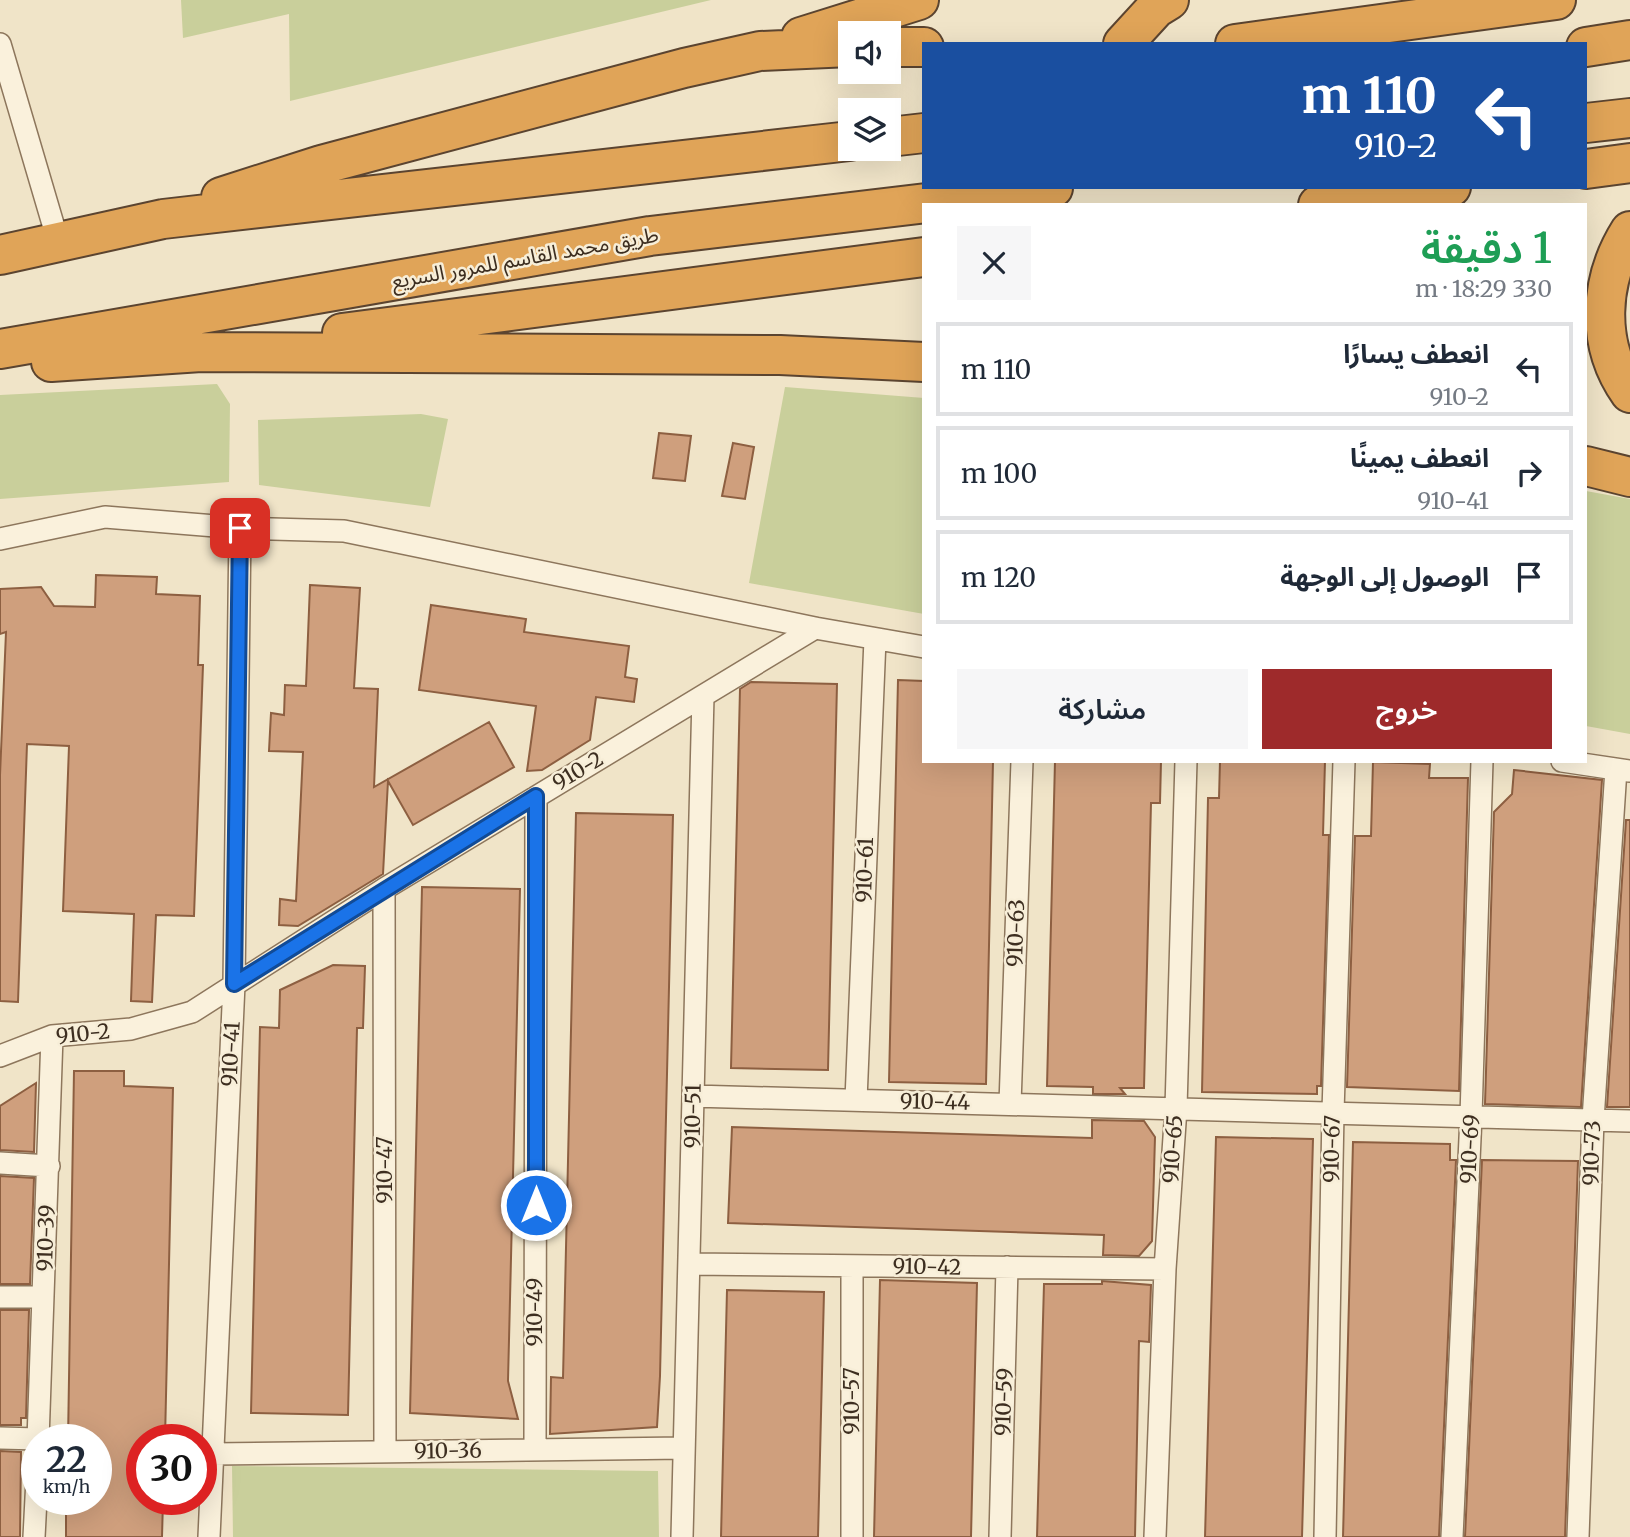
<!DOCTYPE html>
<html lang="ar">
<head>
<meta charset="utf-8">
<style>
  :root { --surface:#fff; --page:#f6f6f7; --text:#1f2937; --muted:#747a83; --line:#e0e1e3; --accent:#9e2a2b }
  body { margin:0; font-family:Merriweather,"Noto Sans Arabic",serif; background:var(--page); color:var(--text); direction:rtl; height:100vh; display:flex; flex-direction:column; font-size:26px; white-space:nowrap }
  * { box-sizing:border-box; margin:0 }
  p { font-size:23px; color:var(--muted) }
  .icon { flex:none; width:38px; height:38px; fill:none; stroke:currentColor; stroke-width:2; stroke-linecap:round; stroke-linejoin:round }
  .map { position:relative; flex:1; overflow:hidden; direction:ltr }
  .panel { position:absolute; left:922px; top:203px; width:665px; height:560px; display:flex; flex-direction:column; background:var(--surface); border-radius:0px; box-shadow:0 7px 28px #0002; direction:rtl }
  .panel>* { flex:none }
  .guide { position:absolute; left:922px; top:42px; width:665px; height:147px; border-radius:0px; box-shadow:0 7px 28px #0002; direction:rtl; background:#1a4fa0; color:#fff; overflow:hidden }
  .controls { position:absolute; left:838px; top:21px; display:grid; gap:14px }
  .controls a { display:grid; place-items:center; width:63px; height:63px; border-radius:0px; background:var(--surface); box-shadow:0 7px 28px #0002; font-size:35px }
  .speed { position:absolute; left:21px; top:1424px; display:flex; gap:14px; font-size:35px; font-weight:700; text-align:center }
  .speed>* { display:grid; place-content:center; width:91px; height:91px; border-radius:50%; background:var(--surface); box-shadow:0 7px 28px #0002; line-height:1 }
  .speed small { font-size:18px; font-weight:400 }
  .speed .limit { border:10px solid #d22; background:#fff; color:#111 }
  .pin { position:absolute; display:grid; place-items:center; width:60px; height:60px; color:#fff; margin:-30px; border-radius:14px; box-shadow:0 4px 10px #0006 }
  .me { position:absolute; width:77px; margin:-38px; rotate:0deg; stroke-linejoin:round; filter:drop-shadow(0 0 5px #0008) }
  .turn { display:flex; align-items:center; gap:24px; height:147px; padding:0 35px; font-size:32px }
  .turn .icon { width:91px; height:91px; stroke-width:2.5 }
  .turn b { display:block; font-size:49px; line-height:60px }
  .round { display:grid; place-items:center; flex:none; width:74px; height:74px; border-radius:0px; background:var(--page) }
  .headline { display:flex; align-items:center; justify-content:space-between; height:119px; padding:0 35px }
  h1 { font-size:42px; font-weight:600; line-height:52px; color:#1e9e55 }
  .button { display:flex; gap:14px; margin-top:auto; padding:14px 35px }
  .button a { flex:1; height:80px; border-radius:0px; background:var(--accent); color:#fff; font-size:28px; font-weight:600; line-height:80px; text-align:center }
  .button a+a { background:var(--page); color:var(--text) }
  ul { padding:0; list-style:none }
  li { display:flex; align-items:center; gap:21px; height:94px; margin:0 14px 10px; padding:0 21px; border:4px solid var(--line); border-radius:0px }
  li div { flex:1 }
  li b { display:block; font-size:26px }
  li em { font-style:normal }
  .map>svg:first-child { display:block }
  .green { fill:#c9cf9b }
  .building { fill:#cf9f7d; stroke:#8d5f41; stroke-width:2 }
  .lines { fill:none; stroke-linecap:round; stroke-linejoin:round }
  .minor-casing { stroke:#8d765c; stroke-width:24 }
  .motorway-casing { stroke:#5b4430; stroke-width:42 }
  .minor { stroke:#faf1dc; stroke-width:21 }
  .motorway { stroke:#e0a458; stroke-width:38 }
  .route-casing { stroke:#114b97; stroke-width:18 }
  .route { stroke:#1a73e8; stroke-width:12 }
  .labels { text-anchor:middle; stroke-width:5; stroke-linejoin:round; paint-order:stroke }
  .street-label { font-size:21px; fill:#3d2e20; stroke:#f7eed8 }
</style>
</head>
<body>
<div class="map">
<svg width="1630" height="1537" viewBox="0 0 1630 1537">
  <rect width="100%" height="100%" fill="#f0e4c8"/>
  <path class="green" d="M181,0h530l-421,101 -1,-87 -106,24z
    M217,384l13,20 -1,78 -229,17v-104z
    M785,387l139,11v216l-175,-31z
    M421,414l27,5 -18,88 -171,-22 -1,-65z
    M1586,491l44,8v235l-44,-8z
    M232,1466l426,5 1,66h-426z"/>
  <path class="building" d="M659,433l32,3 -6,45 -32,-3z
    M733,443l21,4 -9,52 -23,-3z
    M96,575l61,2 -1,17 44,2 -2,69h5l-9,251 -38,-1 -4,87 -21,-1 3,-87 -71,-3 6,-165 -42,-2 -9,258 -18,-1v-226l6,-143 -6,2v-45l41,-2 13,19 41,1z
    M310,585l50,3 -6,100 24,1 -4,98 115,-65 25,45 -101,58 -25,-44 -5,93 -85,52 -19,-1 1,-26 16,2 7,-149 -34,-1 2,-38 13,2 1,-30 21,1z
    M431,605l95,14 -2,13 105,14 -4,31 12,2 -3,23 -38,-5 -6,43 -48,30 -15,1 9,-65 -117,-16z
    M898,680l26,1v80h69l-7,323 -97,-2z
    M751,682l86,2 -9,386 -97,-2 9,-379z
    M1055,761h106l-1,42h-9l-7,285h-24l5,6h-32v-7l-46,-1z
    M1220,761h105l-2,74h6l-8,251h-4v8l-115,-2 6,-294h11z
    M1373,762l57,2 -1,14h39l-9,313 -112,-4 8,-251h16z
    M1514,770l88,10 -21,327 -96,-3 9,-292 18,-18z
    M576,813l97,2 -13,561 -3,51 -107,7 1,-57 12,1z
    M1626,820h4v287h-23z
    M422,887l98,2 -12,492 10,38 -108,-6z
    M333,965l32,1 -2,62h-6l-9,387 -97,-2 9,-386 19,1 1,-38z
    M74,1071h50v15l49,2 -8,352h-23v60h21l-1,37h-96v-37h30v-60h-28z
    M36,1083l-2,69 -34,-2v-44z
    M1092,1120l52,1 11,16 -3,104 -13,15 -36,-1 1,-20 -376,-12 4,-96 360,11z
    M1216,1137l97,2 -11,398h-97z
    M1353,1142l97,2v16h6l-17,377h-96z
    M1482,1160l96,1 -13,376h-100z
    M0,1176l34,2 -4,106h-30z
    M880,1280l97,3 -6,254h-97z
    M1102,1281l49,4 -2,57 -10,-1 -4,196h-98l7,-253h58z
    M727,1290l97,2 -6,245h-97z
    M0,1310h29l-3,108h-5v7h-21z
    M0,1451l21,1 -1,85h-20z"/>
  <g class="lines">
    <defs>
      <path id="minor" d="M0,44l58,197
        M0,539l105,-22 135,11 104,3 471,97 109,19
        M1562,761l67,10
        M384,889l1,563
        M0,1056l52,-20 79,-7 61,-17 192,-123 431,-261
        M693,1096l937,25
        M856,1100l19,-461
        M1010,1104l12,-343
        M0,1163l49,3
        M689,1264l476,5
        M852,1266v271
        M0,1297h43
        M0,1438l38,1
        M38,1440l14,-404
        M535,1450l1,-653
        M213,1454l471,-6
        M34,1537l3,-58
        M209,1537l25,-553 6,-456
        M682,1537l21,-841
        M1000,1537l7,-270
        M1155,1537l10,-268 11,-161 10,-347
        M1325,1537l8,-425 11,-351
        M1452,1537l19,-421 11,-355
        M1578,1537l15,-417 23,-351"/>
      <path id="motorway" d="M801,37l118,-37
        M1123,44l33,-36 13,-8
        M1235,44l321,-44
        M889,47h35
        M1586,47l44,-7
        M1586,123l44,-5
        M889,137l35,-4
        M1586,169l44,-6
        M221,197l100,-32 363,-97 76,-17 90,-4
        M1318,205l133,-18
        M1630,231c-31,49 -35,113 0,162
        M0,255l163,-36 687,-78
        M342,333l582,-76
        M0,349l650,-113 403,-48
        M51,362l150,-10 579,3 144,7
        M1586,466l44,11"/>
    </defs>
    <use href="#minor" class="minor-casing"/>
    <use href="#motorway" class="motorway-casing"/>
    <use href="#minor" class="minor"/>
    <use href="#motorway" class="motorway"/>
  </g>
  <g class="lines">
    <defs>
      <path id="route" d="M240,528l-6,456 302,-188v409"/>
    </defs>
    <use href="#route" class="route-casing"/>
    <use href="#route" class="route"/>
  </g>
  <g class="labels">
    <g class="street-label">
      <text transform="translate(525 258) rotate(-10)" y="7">طريق محمد القاسم للمرور السريع</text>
      <text transform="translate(578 771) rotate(-31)" y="7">910-2</text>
      <text transform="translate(865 870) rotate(-88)" y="7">910-61</text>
      <text transform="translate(1016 933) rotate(-88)" y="7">910-63</text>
      <text transform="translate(83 1034) rotate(-6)" y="7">910-2</text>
      <text transform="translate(231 1054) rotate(-87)" y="7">910-41</text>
      <text transform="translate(935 1102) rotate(1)" y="7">910-44</text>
      <text transform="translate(693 1116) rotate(-89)" y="7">910-51</text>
      <text transform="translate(1173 1149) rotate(-86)" y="7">910-65</text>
      <text transform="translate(1332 1149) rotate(-89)" y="7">910-67</text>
      <text transform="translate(1470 1149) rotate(-87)" y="7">910-69</text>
      <text transform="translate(1592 1153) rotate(-88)" y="7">910-73</text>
      <text transform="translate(385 1170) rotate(-90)" y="7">910-47</text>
      <text transform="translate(46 1238) rotate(-88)" y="7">910-39</text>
      <text transform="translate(927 1267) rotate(1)" y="7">910-42</text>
      <text transform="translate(535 1312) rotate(-90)" y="7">910-49</text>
      <text transform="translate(852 1401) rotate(-90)" y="7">910-57</text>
      <text transform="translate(1004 1402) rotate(-88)" y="7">910-59</text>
      <text transform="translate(448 1451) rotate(-1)" y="7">910-36</text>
    </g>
  </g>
</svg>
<div class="controls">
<a><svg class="icon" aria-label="sound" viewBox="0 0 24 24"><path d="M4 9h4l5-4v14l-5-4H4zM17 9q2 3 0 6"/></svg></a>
<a><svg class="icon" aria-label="layers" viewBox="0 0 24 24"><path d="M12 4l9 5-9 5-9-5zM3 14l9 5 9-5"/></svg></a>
</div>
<div class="speed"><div>22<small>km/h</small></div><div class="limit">30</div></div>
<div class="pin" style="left:240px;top:528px;background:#d93025"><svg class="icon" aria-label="arrive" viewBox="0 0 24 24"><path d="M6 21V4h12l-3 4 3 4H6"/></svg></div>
<svg class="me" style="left:536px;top:1205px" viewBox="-20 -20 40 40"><circle r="17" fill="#1a73e8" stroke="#fff" stroke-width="3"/><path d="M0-11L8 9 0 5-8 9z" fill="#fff"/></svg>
<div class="guide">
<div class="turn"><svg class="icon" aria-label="left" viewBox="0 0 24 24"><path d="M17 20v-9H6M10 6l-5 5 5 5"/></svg><div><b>110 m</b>910-2</div></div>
</div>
<section class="panel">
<div class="headline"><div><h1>1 دقيقة</h1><p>330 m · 18:29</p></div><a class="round"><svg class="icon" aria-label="close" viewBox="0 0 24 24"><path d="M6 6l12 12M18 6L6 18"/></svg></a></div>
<ul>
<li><svg class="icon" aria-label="left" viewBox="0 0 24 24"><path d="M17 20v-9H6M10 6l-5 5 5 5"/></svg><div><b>انعطف يسارًا</b><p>910-2</p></div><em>110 m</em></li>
<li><svg class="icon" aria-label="right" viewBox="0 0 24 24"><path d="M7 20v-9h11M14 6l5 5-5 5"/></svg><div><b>انعطف يمينًا</b><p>910-41</p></div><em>100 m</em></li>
<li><svg class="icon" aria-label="arrive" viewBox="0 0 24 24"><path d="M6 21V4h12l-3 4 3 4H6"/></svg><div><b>الوصول إلى الوجهة</b></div><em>120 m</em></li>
</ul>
<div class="button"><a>خروج</a><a>مشاركة</a></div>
</section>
</div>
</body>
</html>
